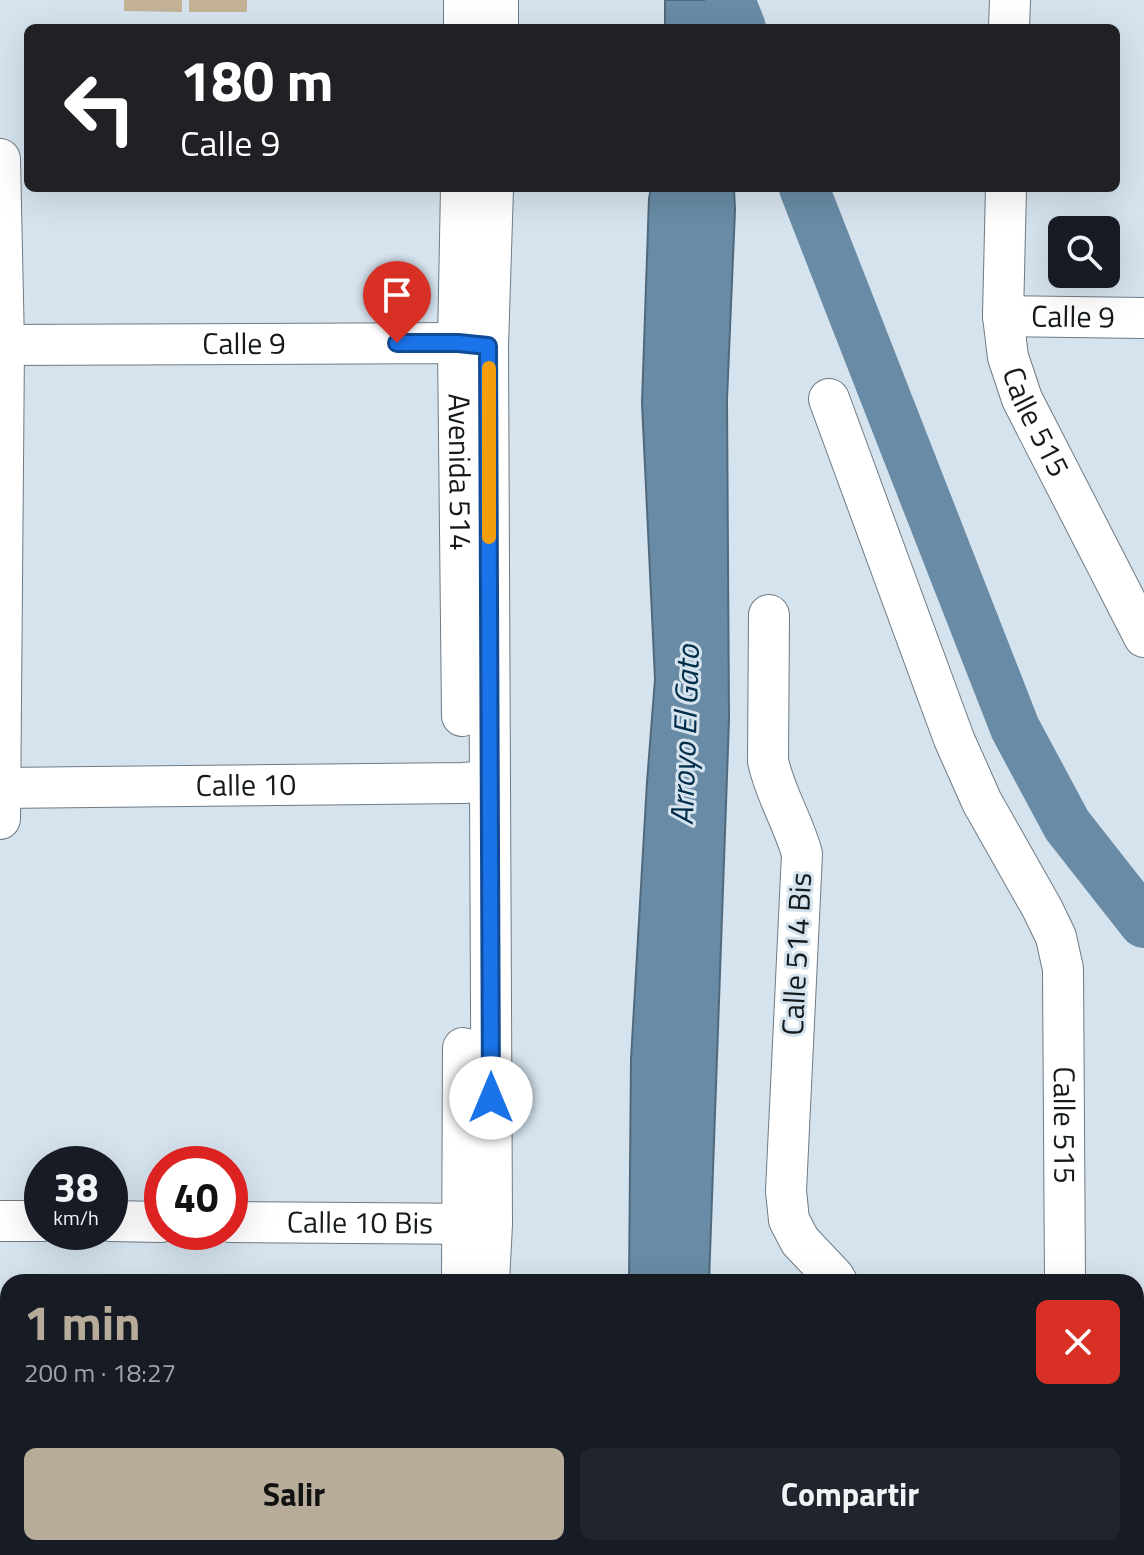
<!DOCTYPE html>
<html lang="es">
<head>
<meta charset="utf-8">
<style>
  :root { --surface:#171b24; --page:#20242c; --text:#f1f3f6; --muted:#9ea1a6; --accent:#b7ac99 }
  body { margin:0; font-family:"Titillium Web",sans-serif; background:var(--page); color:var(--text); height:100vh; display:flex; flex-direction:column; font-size:30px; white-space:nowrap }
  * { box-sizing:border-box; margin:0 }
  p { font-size:26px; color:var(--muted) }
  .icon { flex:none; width:44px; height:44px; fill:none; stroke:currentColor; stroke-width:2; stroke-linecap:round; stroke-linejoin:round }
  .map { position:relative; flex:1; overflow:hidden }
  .side { position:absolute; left:0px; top:1274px; width:1144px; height:282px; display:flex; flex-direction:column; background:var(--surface); border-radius:24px 24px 0 0; box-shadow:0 8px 32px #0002 }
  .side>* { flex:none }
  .top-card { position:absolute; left:24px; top:24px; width:1096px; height:168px; border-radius:12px; box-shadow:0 8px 32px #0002; background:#202124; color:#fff; overflow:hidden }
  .tools { position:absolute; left:1048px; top:216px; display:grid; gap:16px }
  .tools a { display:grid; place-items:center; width:72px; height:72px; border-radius:12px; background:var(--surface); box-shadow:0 8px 32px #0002; font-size:40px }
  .speed { position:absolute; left:24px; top:1146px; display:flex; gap:16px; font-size:40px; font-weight:700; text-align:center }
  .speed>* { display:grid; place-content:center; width:104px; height:104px; border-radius:50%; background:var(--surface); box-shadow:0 8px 32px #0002; line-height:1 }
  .speed small { font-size:20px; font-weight:400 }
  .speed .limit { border:12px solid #d22; background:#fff; color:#111 }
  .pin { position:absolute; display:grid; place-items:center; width:68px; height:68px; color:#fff; margin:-82px -34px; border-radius:50% 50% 50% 0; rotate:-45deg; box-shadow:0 0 8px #0007 }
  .pin .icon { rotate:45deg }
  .me { position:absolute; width:88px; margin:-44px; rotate:0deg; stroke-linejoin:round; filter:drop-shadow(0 0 6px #0008) }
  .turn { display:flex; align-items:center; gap:28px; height:168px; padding:0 24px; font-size:36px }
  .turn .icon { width:104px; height:104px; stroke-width:2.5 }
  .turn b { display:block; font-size:56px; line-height:68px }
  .round { display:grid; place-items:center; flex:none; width:84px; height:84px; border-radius:12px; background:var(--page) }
  .summary { display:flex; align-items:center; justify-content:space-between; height:136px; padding:0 24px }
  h1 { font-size:48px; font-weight:700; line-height:60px; color:var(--accent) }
  .button { display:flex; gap:16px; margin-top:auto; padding:16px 24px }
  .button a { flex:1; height:92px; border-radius:12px; background:var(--accent); color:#111; font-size:32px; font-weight:700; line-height:92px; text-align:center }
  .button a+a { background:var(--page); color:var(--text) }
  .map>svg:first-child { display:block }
  .green { fill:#c4b296 }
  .water { fill:#698ba5; stroke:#50697c; stroke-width:2 }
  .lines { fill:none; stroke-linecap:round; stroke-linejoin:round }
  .river { stroke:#698ba5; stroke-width:50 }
  .minor-casing { stroke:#6f7b85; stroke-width:42 }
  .minor { stroke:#fff; stroke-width:40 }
  .route-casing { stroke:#114b97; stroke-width:20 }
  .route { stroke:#1a73e8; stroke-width:14 }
  .slow { stroke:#f59e0b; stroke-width:14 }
  .labels { text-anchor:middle; stroke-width:6; stroke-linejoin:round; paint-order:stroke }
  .street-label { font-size:30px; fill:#151a1d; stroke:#d5e3ee }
  .water-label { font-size:32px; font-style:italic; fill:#002d49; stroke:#d5e3ee }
</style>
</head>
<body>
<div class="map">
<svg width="1144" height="1555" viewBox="0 0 1144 1555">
  <rect width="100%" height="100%" fill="#d5e3ee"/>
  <path class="green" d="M124,0h58v12l-58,-1z
    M189,0h58v12h-58z"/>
  <path class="water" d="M665,0h79l-7,28h-72z
    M651,188h83l1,22 -8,190 2,320 -20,562h-80l2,-223 16,-277 8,-103 -13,-276 7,-205z
    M628,1548h64l-1,7h-63z"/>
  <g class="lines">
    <path class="river" d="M730,0l11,28
      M804,188l211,540 52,97 77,98"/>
    <defs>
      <g id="minor">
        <path d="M464,28v-28"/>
        <path d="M498,28v-28"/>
        <path d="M1009,28l1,-28"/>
        <path d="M0,159l4,186 -4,474"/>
        <path id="s1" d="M461,188l-3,155 4,373"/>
        <path id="s2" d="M1006,188l-3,128 5,41 14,42 122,238"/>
        <path id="s3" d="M1003,316l141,2"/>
        <path id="s4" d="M0,345l458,-2 26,2"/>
        <path id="s5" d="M829,399l125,340 28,63 60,106 14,29 7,32 2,313"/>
        <path d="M769,615l-1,146c7,33 25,60 34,93l-16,337 3,29 11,21 34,36 3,5"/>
        <path id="s6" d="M0,788l463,-5 27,-2"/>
        <path d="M0,1221h42"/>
        <path d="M110,1221l52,1"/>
        <path id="s7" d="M230,1222l258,2"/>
        <path d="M462,1282l1,-234"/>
        <path d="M489,1282l3,-58 -4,-878 5,-158"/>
        <path d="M1136,1452h8"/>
        <path d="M0,1455h8"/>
        <path d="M473,1548v7"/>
        <path d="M1066,1548l1,7"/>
      </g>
    </defs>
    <use href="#minor" class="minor-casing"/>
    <use href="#minor" class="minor"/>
  </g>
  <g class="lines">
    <defs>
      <path id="route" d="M397,343h61l30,3 3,752"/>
    </defs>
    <use href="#route" class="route-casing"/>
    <use href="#route" class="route"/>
    <path class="slow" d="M489,368v169"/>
  </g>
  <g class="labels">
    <g class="street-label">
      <text dy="10" stroke="none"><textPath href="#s3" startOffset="70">Calle 9</textPath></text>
      <text dy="10" stroke="none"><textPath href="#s4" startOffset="244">Calle 9</textPath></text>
      <text dy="10" stroke="none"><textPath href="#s2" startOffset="240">Calle 515</textPath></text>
      <text dy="10" stroke="none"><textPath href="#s1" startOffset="284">Avenida 514</textPath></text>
      <text dy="10" stroke="none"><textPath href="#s6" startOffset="246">Calle 10</textPath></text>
      <text transform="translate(797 954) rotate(-87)" y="10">Calle 514 Bis</text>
      <text dy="10" stroke="none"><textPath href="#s5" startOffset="774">Calle 515</textPath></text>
      <text dy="10" stroke="none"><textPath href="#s7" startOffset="130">Calle 10 Bis</textPath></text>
    </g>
    <g class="water-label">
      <text transform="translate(685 735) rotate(-88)" y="11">Arroyo El Gato</text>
    </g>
  </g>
</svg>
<div class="tools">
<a><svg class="icon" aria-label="search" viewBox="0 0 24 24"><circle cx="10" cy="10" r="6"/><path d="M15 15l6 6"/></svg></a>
</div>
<div class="speed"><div>38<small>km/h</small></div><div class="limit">40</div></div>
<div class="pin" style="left:397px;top:343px;background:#d93025"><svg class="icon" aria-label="arrive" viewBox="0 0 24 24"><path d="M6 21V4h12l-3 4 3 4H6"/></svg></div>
<svg class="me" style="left:491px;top:1098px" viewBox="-20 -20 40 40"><circle r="19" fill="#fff"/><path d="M0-13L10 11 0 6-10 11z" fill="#1a73e8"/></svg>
<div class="top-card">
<div class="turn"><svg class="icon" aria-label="left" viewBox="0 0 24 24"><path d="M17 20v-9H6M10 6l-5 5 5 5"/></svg><div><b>180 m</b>Calle 9</div></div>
</div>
<section class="side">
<div class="summary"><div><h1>1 min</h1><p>200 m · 18:27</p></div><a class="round" style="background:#d93025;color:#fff"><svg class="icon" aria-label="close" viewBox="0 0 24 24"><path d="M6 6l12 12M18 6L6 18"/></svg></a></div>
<div class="button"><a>Salir</a><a>Compartir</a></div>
</section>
</div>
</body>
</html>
